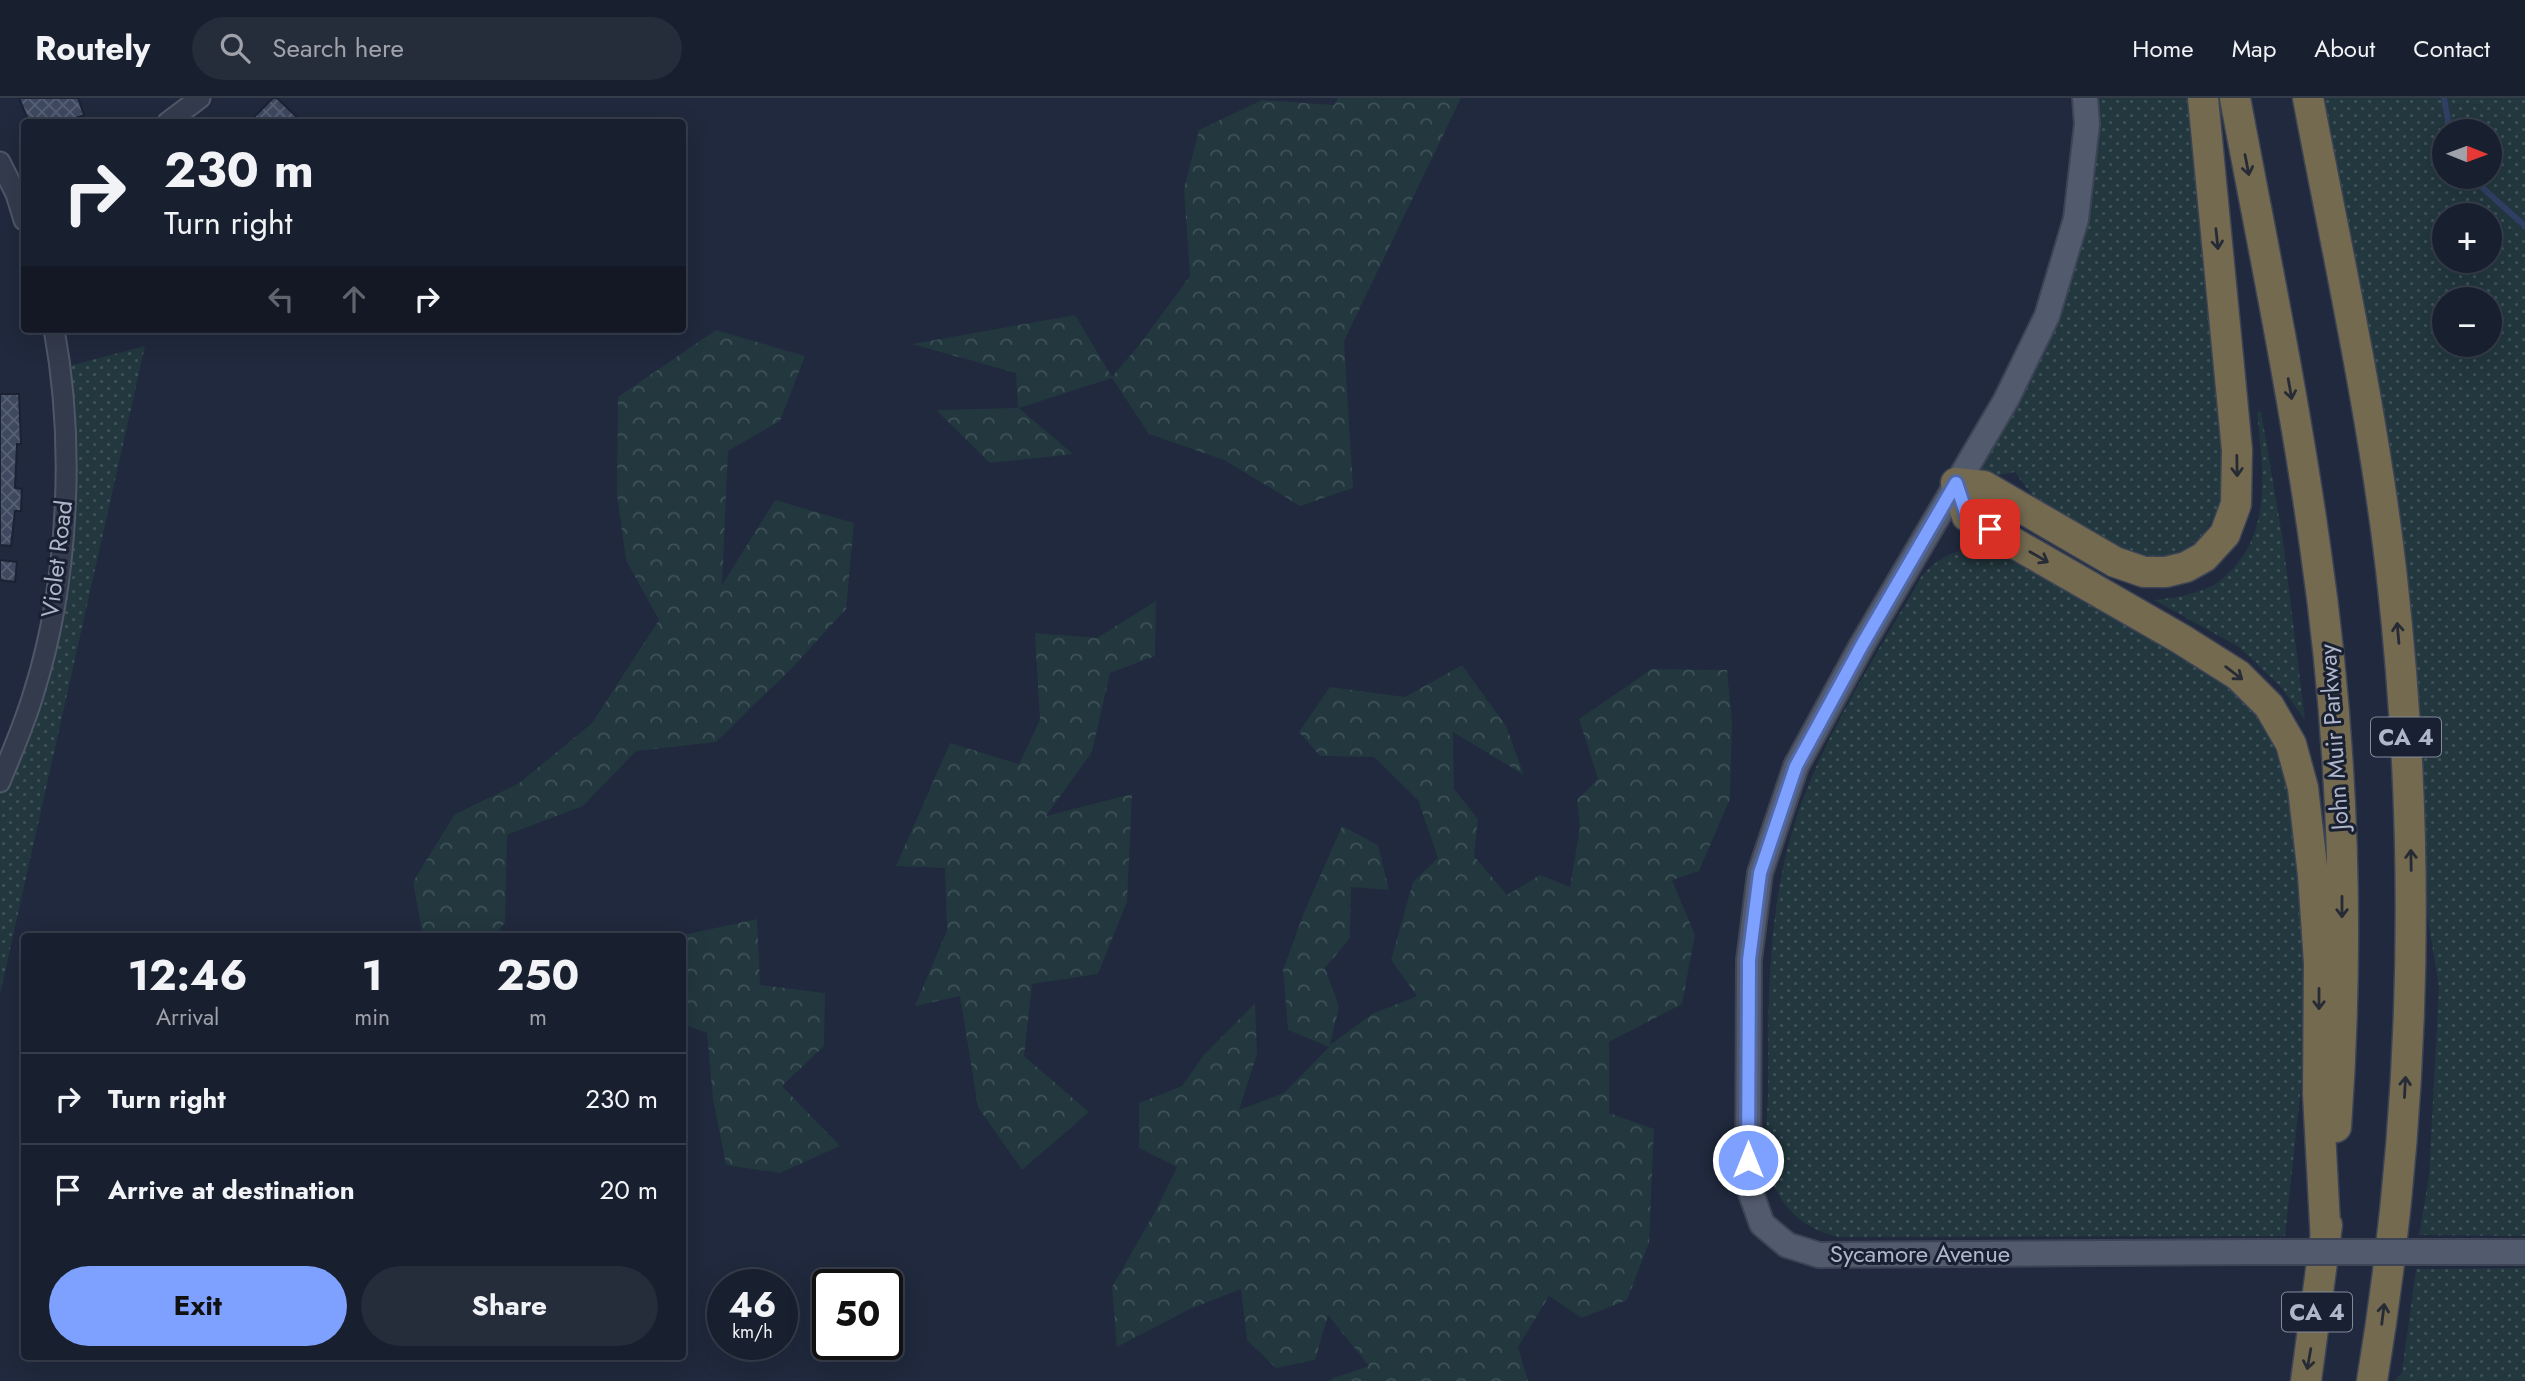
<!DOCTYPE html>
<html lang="en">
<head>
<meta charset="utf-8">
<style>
  :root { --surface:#181f2e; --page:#252c3a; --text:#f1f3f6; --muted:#9fa2aa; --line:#363d4a; --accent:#7ea1ff }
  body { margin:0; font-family:Jost,sans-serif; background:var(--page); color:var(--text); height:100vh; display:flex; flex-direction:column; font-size:26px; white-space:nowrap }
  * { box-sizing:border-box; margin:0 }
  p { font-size:23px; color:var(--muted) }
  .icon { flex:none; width:38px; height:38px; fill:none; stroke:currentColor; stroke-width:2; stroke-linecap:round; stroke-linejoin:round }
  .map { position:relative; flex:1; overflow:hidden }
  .side { position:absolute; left:21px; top:835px; width:665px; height:427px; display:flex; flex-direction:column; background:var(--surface); border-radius:7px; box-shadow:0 7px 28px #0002,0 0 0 2px var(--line) }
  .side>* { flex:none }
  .banner { position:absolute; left:21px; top:21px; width:665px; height:214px; border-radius:7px; box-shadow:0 7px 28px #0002,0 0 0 2px var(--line); background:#181f2e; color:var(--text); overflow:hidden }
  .needle { width:46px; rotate:91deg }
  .fabs { position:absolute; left:2432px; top:21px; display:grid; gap:14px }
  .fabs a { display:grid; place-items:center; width:70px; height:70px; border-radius:50%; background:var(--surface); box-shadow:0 7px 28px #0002,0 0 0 2px var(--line); font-size:35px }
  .speed { position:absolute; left:707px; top:1171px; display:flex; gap:14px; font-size:35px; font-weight:700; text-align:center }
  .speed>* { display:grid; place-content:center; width:91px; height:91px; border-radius:50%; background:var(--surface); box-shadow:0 7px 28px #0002,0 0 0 2px var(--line); line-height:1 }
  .speed small { font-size:18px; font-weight:400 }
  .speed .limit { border:4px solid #111; border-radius:10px; background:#fff; color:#111 }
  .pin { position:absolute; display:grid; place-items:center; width:60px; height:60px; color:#fff; margin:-30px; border-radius:14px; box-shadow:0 4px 10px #0006 }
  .me { position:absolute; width:77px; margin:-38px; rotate:0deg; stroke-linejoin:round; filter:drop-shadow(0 0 5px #0008) }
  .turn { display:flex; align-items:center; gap:24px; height:147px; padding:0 28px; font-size:32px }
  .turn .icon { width:91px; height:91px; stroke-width:2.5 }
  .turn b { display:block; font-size:49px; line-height:60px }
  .lanes { display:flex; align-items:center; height:66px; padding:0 28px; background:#0003; justify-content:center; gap:35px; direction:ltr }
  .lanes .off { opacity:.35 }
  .eta { display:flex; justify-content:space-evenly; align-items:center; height:119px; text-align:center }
  .eta b { font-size:42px; font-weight:700; line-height:49px }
  .cta { display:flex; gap:14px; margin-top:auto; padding:14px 28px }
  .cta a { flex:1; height:80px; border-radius:42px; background:var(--accent); color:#111; font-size:28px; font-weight:700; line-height:80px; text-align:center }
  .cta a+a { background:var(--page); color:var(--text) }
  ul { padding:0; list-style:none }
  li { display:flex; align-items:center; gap:21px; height:91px; padding:0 28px; border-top:2px solid var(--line) }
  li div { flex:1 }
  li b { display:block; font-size:26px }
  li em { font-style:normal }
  header { display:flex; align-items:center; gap:42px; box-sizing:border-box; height:98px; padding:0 35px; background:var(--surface); border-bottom:2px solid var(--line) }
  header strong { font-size:33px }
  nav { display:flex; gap:38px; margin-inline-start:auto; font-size:24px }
  .search { width:490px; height:63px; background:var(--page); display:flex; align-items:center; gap:18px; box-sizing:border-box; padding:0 24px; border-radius:38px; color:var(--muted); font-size:26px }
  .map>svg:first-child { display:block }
  .grass { fill:url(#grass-dots); fill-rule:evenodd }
  .forest { fill:url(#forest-crowns) }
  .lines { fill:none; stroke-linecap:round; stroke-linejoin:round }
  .stream { stroke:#303f64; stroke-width:6 }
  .building { fill:url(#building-cross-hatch); stroke:#1b2234; stroke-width:2 }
  .minor-casing { stroke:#4f5668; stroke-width:23 }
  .major-casing { stroke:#3d4456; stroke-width:28 }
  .highway-casing { stroke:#3c4355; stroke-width:33 }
  .minor { stroke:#343b4d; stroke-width:19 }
  .major { stroke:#525a6d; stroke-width:24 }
  .highway { stroke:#746a50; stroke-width:30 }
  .major-bridge-casing { stroke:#3d4456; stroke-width:28; stroke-linecap:butt }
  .major-bridge { stroke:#525a6d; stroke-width:24 }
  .oneway { stroke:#272b36 }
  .route-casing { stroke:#5269a6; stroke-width:18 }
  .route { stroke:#7ea1ff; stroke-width:12 }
  .labels { text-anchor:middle; stroke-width:6; stroke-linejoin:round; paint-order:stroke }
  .shield { fill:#192031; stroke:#82899b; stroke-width:2 }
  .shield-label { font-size:23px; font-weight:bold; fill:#afb6c9 }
  .street-label { font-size:24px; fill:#afb6c9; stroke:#192031 }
</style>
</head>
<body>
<header>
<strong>Routely</strong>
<div class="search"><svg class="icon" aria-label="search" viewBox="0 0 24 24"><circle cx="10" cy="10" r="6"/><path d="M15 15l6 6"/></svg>Search here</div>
<nav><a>Home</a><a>Map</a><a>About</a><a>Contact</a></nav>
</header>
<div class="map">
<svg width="2525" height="1283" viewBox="0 0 2525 1283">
  <defs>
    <pattern id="grass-dots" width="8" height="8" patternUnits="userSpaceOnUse" patternTransform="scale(1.75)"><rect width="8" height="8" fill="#22373e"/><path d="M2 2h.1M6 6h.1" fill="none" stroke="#405259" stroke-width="1.8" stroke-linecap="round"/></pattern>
    <pattern id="forest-crowns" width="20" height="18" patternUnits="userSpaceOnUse" patternTransform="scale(1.75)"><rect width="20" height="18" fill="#22373e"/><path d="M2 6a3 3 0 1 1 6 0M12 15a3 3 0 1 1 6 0" fill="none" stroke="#405259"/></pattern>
    <pattern id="building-cross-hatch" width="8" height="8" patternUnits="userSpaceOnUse" patternTransform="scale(1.75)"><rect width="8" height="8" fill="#3e485f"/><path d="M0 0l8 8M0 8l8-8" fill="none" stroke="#576075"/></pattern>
  </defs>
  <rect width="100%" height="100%" fill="#20293d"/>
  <path class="grass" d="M2085,0h103c8,87 17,173 26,260 4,42 16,108 4,148 -10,34 -46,61 -82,48 -23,-7 -83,-41 -101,-57 -8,-8 -14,-16 -20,-25l-59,11 91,-167z
    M2305,0h220v1138l-106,-1 10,-59 10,-189 -29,-178 -18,-183zM2445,33h45v46h-45zM2445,117h45v46h-45zM2445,201h45v46h-45z
    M145,248l-145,648v-212l56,-191 5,-223z
    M2261,313l22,130 22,179 -24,-33 -42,-40 -85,-47c19,-2 37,-5 53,-12 12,-5 22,-15 30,-24 35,-43 25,-100 20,-152z
    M1980,449l17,3 209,118 44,36 22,30 15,39 6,46 10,137v113l-18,167 -446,1c-32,-8 -53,-23 -66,-54 -10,-23 -6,-64 -5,-89 0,-102 -1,-201 36,-298 30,-77 76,-147 117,-219 16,-19 33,-27 59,-30z
    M2525,1170v113h-130l7,-9 14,-103z"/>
  <path class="forest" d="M1338,0h123l-117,243 9,147 -53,18 -76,-46 -75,-26 -37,-56 -93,30 54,46 -83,9 -54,-53 82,-2 -2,-35 -104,-29 163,-29 37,62 28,-33 50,-68 -6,-87 15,-59 63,-30 72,5z
    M716,232l89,26 -25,65 -52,30 -6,134 53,-85 79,23 -8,86 -53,58 -77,75 -80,9 -53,55 -76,29 -2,87 -10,14h-77l4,-5 -9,-49 42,-68 63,-30 74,-61 67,-103 -33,-60 -9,-66 1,-97z
    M1156,503l-1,55 -45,17 -18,79 -46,64 86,-22 -5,108 -29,72 -66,10 -8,72 65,56 -67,58 -44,-63 -18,-111 -45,10 32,-76 -2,-62 -49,-2 54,-123 69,21 21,-44 -5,-87 62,5z
    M1462,567l44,61 18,49 -71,-43 1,57 24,30 -4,37 33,39 33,-20 30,12 10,-60 -3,-27 21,-21 -19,-60 73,-50 75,1 5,51 -2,78 -31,72 -27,9 23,55 -13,69 -73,38v71l45,16 -5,114 -22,57 -45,18 -33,-22 -31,51 10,34h-198l3,-3 36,-12 -41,-51 -13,45 -39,8 -29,-28 -6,-51 -51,20 -73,38 -5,-60 43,-75 22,-45 -38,-19v-45l43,-17 21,-30 52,-53 2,51 -18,56 45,-17 45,-46 -41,-17 -5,-60 22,-60 37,-84 36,19 11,45 -38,-3 -1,51 -25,30 14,39 -9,38 42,-31 45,-18 -26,-36 22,-78 25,-24 -20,-58 -44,-43 -54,-1 -21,-24 31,-45 75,10z
    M757,821l3,66 65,8 -1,53 -42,40 58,60 -60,27 -54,-8 -13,-66 -6,-66 -24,-9 -1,-88h-3z"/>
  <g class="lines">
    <path class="stream" d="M2444,0l6,33
      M2474,79l2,5 49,44"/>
  </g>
  <path class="building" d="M19,0h59l6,17 -19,7h-36z
    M273,0h4l25,24h-53z
    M0,296h19l2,50h-4l-2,44 7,1 -1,22h-6l-4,35 -11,-1z
    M0,462l17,2 -2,20 -15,-2z"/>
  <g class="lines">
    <defs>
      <path id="minor" d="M168,24l32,-24
        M0,64l16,32 8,26
        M0,684c12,-30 25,-59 34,-90 35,-111 41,-249 20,-363"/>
      <path id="major" d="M2085,0l2,26 -11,95 -29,97 -41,84 -144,245 -66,121 -36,107 -11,87 -1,225 14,39 25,21 32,10 434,-3
        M2451,1154h74"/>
      <path id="highway" d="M2203,0l34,352 -1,54 -11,30 -21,23 -18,10 -20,5h-22l-29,-10 -131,-76 -28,-3 11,33 214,123 57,36 31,31 22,38 12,44 10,87 6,88 -1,131 8,149
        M2235,0c28,149 59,298 80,448 28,192 35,387 21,581
        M2308,0c30,159 66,319 84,480 30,267 24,538 -20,803
        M2306,1283l21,-156"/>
    </defs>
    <use href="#minor" class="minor-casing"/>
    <use href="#major" class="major-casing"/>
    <use href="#highway" class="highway-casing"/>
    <use href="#minor" class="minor"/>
    <use href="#major" class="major"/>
    <use href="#highway" class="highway"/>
    <defs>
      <path id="major-bridge" d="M2253,1154h198"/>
    </defs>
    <use href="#major-bridge" class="major-bridge-casing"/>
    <use href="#major-bridge" class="major-bridge"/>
  </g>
  <defs><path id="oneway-shaft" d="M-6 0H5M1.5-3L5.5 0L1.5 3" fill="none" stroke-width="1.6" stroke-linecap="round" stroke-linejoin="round" transform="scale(1.75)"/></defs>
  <g class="oneway">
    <use href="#oneway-shaft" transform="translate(2247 67) rotate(79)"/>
    <use href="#oneway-shaft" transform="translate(2217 141) rotate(84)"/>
    <use href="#oneway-shaft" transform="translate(2290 291) rotate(80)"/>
    <use href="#oneway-shaft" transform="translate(2237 368) rotate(89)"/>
    <use href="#oneway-shaft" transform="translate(2039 459) rotate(30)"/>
    <use href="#oneway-shaft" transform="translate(2398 535) rotate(-95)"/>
    <use href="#oneway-shaft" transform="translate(2234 575) rotate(37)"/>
    <use href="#oneway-shaft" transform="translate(2411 762) rotate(-91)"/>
    <use href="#oneway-shaft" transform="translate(2342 809) rotate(90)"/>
    <use href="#oneway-shaft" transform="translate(2319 901) rotate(90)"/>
    <use href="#oneway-shaft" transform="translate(2405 989) rotate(-87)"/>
    <use href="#oneway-shaft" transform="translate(2383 1216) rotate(-83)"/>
    <use href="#oneway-shaft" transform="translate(2309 1261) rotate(100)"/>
  </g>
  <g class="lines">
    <defs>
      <path id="route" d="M1748,1062l1,-200 11,-87 36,-107 66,-121 94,-162 11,33 23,13"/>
    </defs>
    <use href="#route" class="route-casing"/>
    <use href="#route" class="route"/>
  </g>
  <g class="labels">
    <g class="shield">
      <rect x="2371" y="619.5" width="70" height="39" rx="5"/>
      <rect x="2282" y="1194.5" width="70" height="39" rx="5"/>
    </g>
    <g class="shield-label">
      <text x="2406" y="647">CA 4</text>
      <text x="2317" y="1222">CA 4</text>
    </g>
    <g class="street-label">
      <text transform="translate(57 461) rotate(-83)" y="8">Violet Road</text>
      <text transform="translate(2334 639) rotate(-94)" y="8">John Muir Parkway</text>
      <text x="1920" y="1164">Sycamore Avenue</text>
    </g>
  </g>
</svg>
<div class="fabs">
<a><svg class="needle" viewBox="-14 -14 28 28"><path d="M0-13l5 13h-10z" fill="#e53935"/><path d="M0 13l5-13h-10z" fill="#9fa2aa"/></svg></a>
<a>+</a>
<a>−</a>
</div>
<div class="speed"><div>46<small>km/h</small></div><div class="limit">50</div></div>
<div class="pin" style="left:1990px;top:431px;background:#d93025"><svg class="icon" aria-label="arrive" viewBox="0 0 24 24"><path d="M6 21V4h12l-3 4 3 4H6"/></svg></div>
<svg class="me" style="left:1748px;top:1062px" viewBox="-20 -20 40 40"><circle r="17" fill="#7ea1ff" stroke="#fff" stroke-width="3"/><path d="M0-11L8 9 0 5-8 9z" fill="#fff"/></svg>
<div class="banner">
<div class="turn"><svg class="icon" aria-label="right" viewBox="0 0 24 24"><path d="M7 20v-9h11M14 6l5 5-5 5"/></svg><div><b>230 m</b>Turn right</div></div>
<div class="lanes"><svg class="icon off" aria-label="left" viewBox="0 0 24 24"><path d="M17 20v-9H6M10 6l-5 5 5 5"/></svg><svg class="icon off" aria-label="ahead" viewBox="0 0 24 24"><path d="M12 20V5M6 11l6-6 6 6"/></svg><svg class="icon" aria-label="right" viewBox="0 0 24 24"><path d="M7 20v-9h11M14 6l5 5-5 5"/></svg></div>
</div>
<section class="side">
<div class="eta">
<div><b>12:46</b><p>Arrival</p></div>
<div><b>1</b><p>min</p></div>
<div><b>250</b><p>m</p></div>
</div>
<ul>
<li><svg class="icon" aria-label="right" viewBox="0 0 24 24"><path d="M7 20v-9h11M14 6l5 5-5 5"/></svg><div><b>Turn right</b></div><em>230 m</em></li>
<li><svg class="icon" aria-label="arrive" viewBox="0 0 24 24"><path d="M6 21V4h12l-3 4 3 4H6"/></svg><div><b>Arrive at destination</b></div><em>20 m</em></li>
</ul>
<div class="cta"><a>Exit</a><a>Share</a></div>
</section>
</div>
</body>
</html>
